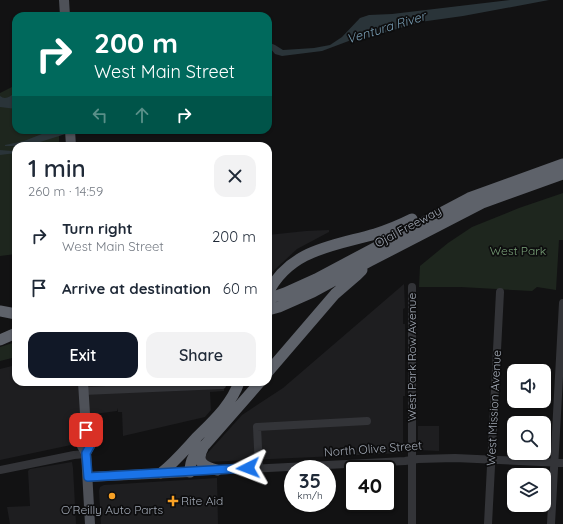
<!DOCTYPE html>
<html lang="en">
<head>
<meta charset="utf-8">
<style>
  :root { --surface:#fff; --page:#f2f2f3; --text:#1f2937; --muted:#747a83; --accent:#111827 }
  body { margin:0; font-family:Quicksand,sans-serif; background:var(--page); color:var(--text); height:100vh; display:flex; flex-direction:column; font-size:15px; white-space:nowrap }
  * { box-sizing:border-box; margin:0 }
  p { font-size:13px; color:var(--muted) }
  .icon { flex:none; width:22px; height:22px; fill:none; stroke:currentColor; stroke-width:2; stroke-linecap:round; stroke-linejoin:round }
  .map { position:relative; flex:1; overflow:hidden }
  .details { position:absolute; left:12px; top:142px; width:260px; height:244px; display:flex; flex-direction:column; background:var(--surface); border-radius:12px; box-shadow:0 1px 3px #0004 }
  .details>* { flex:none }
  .guide { position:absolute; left:12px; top:12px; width:260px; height:122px; border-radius:12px; box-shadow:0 1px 3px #0004; background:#00695c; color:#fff; overflow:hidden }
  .fabs { position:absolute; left:507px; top:364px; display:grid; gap:8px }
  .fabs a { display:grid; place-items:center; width:44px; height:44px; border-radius:8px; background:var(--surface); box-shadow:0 1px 3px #0004; font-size:20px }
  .speed { position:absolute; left:284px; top:460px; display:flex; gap:8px; font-size:20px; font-weight:700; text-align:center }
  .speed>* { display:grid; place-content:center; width:52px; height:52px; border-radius:50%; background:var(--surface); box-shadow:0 1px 3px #0004; line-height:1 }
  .speed small { font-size:10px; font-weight:400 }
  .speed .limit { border:2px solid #111; border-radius:6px; background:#fff; color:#111 }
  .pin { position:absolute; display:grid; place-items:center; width:34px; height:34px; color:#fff; margin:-17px; border-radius:8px; box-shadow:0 2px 6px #0006 }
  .me { position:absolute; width:44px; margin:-22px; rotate:267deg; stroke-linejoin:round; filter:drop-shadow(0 0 3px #0008) }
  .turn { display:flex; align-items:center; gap:14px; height:84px; padding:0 16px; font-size:18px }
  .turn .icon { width:52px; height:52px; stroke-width:2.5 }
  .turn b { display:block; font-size:28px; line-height:34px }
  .lanes { display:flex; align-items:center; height:38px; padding:0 16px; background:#0003; justify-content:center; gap:20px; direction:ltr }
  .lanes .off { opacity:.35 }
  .round { display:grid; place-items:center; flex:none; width:42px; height:42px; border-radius:12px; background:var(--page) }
  .summary { display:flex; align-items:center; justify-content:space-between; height:68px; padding:0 16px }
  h1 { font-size:24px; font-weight:600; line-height:30px }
  .action { display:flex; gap:8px; margin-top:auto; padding:8px 16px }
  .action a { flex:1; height:46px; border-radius:12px; background:var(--accent); color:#fff; font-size:16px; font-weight:600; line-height:46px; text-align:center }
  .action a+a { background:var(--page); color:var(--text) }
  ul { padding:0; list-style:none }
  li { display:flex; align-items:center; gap:12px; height:52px; padding:0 16px }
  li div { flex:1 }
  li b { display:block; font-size:15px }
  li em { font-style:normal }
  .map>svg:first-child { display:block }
  .built { fill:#1e1e20 }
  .green { fill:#1e261e }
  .water { fill:#2a3439 }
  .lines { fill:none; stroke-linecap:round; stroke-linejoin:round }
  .minor { stroke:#333438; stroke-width:8 }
  .major { stroke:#4e5158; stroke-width:10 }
  .highway { stroke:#5e626a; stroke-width:11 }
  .route-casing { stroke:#114b97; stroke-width:10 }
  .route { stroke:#1a73e8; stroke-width:7 }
  .poi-dot { fill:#f8a125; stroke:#0d0d0e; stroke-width:1.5 }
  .labels { text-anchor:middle; stroke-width:3.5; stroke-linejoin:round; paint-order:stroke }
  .street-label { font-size:12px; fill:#a2a9b5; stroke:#0d0d0e }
  .park-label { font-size:12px; fill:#79a078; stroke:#0d0d0e }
  .poi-label { font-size:12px; fill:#a2a9b5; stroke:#0d0d0e; text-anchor:start }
  .water-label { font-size:13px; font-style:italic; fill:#779bb1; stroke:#0d0d0e }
</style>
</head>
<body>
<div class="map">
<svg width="563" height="524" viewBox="0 0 563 524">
  <rect width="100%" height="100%" fill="#121213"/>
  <path class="built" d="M329,230v2l-32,17 -29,27v-41l38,-4z
    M404,284l1,24 -2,1v15h2v72h-2v57l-196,9 -3,-5 38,-42 41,-27z
    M16,365v17h106v4l3,5v-9h99v9l-14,1 1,18 -6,7 -82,19 -1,-24h-4v-4l-1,3 -46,6v28l-71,15v-91z
    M418,426h21v25l-21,-1z
    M72,462l1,6 3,56h-66l-3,-17 23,-1 -2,-35 2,-2z
    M217,478l1,46h-117l-2,-33 1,-4 4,-2z"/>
  <path class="green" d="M16,85v45h43v16h-43v108l-16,2v-163z
    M563,193v47h-4l-3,50 -19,-3 -5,4 -71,-4h-42l1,-21 28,-23 24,-16 47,-19z
    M16,342v15l-16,4v-14z"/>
  <path class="water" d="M510,0h39l-86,16 -43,6 -50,15 -16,2 -32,12 -40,5 -7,-2 -5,-6 -2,-1v-5l7,3 8,5 31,-2 16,-3 12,-8 18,-19 9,-3 23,-1z
    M14,93l-2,6 4,1v9l-16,-2v-11c5,4 10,1 14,-3z
    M52,130h26l-41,13 -21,3v7l-16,2v-5l12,1 3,-3v-2h-10v-1l19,-4z"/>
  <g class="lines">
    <path class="minor" d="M83,391l139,-6
      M259,468l-2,-41 110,-6
      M0,470l74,-15 11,-1 1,-1
      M190,472l215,-11 13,-2 37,-1 108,5
      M412,524v-237
      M488,524l12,-232
      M551,524l12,-221"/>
    <path class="major" d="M64,0l1,16
      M70,130l1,16
      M83,382l3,48 3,8 1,8 -4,7
      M86,430l-5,5 1,11 4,7 4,71
      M88,477l102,-5"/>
    <path class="highway" d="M268,293c22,-44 66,-47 107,-59 13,-4 25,-9 37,-15
      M268,299l17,-6 31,-14 153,-81 94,-34
      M268,310l11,-3 34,-15 57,-31 112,-58 81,-29
      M0,311l16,3
      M0,340l16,-7
      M268,372l67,-78 22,-19 5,-5
      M203,448c-8,14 1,19 14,22
      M190,472c0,-11 5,-21 15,-27l55,-63
      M161,473c13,-10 23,-22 35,-35 16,-16 36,-34 43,-56"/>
  </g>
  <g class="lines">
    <defs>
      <path id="route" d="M86,430l3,8 1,8 -4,7 2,24 160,-9"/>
    </defs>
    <use href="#route" class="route-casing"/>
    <use href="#route" class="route"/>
  </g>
  <g class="poi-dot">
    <circle cx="112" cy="496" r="4"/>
    <path d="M171 495h4v4h4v4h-4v4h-4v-4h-4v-4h4z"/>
  </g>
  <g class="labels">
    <g class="street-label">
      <text transform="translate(408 227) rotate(-28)" y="4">Ojai Freeway</text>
      <text transform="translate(412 357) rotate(-90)" y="4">West Park Row Avenue</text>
      <text transform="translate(494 408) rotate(-87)" y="4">West Mission Avenue</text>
      <text transform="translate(373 449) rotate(-4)" y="4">North Olive Street</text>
    </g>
    <g class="park-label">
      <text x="518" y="255">West Park</text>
    </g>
    <g class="poi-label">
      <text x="181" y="505">Rite Aid</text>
      <text x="112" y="514" text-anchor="middle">O'Reilly Auto Parts</text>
    </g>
    <g class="water-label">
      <text transform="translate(386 27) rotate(-17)" y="5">Ventura River</text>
    </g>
  </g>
</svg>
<div class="fabs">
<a><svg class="icon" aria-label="sound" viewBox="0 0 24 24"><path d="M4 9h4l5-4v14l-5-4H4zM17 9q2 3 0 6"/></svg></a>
<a><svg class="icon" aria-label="search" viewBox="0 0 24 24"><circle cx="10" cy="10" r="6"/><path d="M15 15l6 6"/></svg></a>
<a><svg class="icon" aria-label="layers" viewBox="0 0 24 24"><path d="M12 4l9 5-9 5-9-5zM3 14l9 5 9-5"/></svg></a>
</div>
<div class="speed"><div>35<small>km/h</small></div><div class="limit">40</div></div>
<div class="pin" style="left:86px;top:430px;background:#d93025"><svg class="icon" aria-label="arrive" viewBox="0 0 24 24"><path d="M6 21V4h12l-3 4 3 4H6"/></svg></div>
<svg class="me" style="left:248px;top:468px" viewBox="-20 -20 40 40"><path d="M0-17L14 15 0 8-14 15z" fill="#1a73e8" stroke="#fff" stroke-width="4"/></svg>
<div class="guide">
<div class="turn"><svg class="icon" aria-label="right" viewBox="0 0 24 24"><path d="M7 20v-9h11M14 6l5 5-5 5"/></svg><div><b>200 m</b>West Main Street</div></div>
<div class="lanes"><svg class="icon off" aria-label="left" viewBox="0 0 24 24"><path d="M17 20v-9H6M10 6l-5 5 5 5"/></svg><svg class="icon off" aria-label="ahead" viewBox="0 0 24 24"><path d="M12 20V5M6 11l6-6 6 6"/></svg><svg class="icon" aria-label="right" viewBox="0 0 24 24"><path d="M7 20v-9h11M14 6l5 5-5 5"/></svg></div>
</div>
<section class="details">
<div class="summary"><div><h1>1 min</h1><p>260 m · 14:59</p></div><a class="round"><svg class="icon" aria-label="close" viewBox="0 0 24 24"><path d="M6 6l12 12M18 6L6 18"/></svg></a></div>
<ul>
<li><svg class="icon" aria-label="right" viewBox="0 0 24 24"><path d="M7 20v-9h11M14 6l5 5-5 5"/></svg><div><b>Turn right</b><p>West Main Street</p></div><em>200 m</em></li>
<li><svg class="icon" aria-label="arrive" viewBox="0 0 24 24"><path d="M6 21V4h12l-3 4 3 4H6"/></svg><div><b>Arrive at destination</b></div><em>60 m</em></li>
</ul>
<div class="action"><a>Exit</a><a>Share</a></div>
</section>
</div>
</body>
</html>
